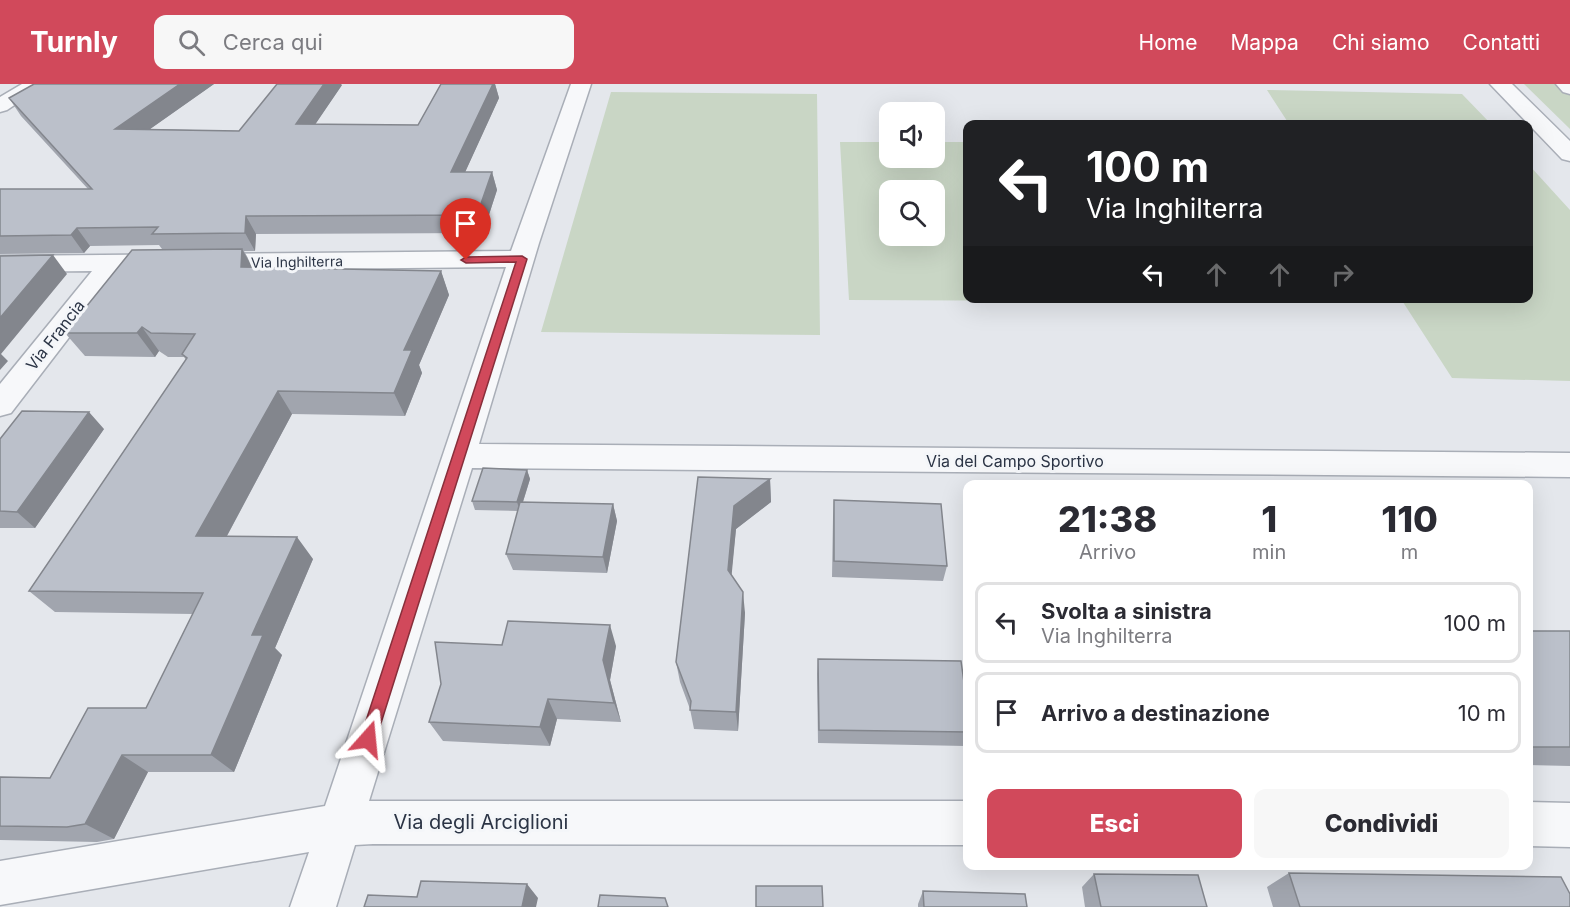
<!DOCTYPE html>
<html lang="it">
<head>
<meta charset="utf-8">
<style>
  :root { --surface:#fff; --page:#f7f7f7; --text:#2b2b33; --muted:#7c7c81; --line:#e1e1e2; --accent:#d1495b }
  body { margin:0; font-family:Inter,sans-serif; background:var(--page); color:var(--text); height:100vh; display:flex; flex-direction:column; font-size:22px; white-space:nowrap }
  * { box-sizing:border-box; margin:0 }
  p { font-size:20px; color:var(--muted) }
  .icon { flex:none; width:33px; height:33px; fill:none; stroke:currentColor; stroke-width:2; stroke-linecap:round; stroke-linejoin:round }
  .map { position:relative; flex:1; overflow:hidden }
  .drawer { position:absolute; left:963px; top:396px; width:570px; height:390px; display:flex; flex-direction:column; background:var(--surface); border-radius:12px; box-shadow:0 6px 24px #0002 }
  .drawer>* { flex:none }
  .banner { position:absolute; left:963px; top:36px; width:570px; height:183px; border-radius:12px; box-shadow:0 6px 24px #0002; background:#202124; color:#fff; overflow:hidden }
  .tools { position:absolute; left:879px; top:18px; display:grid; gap:12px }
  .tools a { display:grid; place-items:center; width:66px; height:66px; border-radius:12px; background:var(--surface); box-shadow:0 6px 24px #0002; font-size:30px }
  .pin { position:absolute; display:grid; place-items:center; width:51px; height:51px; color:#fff; margin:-62px -26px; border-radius:50% 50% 50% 0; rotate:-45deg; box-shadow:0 0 6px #0007 }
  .pin .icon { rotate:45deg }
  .me { position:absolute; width:66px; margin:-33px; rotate:18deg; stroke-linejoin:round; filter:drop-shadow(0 0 4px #0008) }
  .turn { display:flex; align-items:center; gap:21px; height:126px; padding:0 24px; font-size:27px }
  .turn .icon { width:78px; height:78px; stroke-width:2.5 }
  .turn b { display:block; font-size:42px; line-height:51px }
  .lanes { display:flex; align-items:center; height:57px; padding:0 24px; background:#0003; justify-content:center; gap:30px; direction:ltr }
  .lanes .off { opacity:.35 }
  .eta { display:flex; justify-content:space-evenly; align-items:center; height:102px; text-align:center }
  .eta b { font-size:36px; font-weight:800; line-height:42px }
  .cta { display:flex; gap:12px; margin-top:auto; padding:12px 24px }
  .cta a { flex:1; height:69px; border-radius:12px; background:var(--accent); color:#fff; font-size:24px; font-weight:800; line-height:69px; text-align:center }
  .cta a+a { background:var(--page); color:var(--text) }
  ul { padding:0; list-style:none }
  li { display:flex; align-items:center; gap:18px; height:81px; margin:0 12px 9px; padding:0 12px; border:3px solid var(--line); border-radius:12px }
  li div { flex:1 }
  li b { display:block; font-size:22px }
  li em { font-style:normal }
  header { display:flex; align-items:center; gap:36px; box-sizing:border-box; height:84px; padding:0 30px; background:var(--accent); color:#fff }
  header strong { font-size:28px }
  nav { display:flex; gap:33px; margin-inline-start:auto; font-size:21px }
  .search { width:420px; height:54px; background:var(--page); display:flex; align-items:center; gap:15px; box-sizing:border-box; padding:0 21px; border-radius:12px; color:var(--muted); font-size:22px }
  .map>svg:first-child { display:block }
  .green { fill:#c9d6c5; fill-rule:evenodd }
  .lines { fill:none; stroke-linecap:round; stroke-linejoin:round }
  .minor-casing { stroke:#a9aeb7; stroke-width:3 }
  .minor { fill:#f7f8fa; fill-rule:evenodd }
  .wall { fill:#a1a5ae }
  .shaded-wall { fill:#83868d }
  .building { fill:#bbc0ca; stroke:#83868d; stroke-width:1.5 }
  .route { fill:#d1495b; stroke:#882f3b; stroke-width:1.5 }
  .labels { text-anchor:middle; stroke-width:6; stroke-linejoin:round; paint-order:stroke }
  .far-street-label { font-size:14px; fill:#2b3445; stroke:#f4f6f9 }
  .street-label { font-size:16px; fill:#2b3445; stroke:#f4f6f9 }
  .near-street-label { font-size:20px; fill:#2b3445; stroke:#f4f6f9 }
</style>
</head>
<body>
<header>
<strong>Turnly</strong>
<div class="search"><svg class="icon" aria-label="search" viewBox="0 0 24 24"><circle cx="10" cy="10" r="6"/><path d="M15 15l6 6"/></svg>Cerca qui</div>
<nav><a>Home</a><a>Mappa</a><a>Chi siamo</a><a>Contatti</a></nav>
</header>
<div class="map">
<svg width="1570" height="823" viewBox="0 0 1570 823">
  <rect width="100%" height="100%" fill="#e4e7ec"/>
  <path class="green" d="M1524,0h35l11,10v35z
    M1267,6l195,4 29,30h-202z
    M611,8l206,2 3,241 -279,-3z
    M840,58h49l1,16h44l1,-16h32l1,156h396l2,4 -517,-2zM934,106v46h-44v-46z
    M1529,81l41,45v171l-118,-3 -51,-79 127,-1z"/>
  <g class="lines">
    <defs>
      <path id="minor" d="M22,0h24l-39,26 -7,2v-15z
        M571,0h20l-52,159 -60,201 1091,9v24l-1098,-9 -103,333h599v44l-595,-1 -18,1 -19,62h-46l19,-55 -309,53v-44l325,-55 181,-539 -386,4 -109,142 -11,3v-32l92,-113 -92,1v-16l511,-5z
        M1490,0h22l58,57v20l-8,-2z
        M1556,0h14v10l-7,-2z
        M1528,718l42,1v44l-42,-1z"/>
    </defs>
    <use href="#minor" class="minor-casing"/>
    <use href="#minor" class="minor"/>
  </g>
  <path class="wall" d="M34,0h180l-64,45 89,2 103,-46 -27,39 103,1 23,-41h54l4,14 -34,74h27l5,18 -14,43 -227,1 -1,17h-11l9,16 188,4 8,24 -30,70 3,8 -17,43 -113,-2 -65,122 86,23 -38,89 7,7 -48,117h-86l-34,67 -17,3 -97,-2v-63l50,1 96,-70 47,-94 -138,-2 -26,-21 157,-231 -2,-3h-16l-9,-6 -4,6 -70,-1 -20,-23 97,-84 -3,-4 -69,1 -6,7 -84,1v-65h88l-67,-73 -12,-18z
    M104,345l-69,99h-35v-89z
    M527,386l3,9 -7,23 90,2 4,17 -10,52 -94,-3 -7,-16 12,-43 -43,-1 -3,-9z
    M698,393l72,2 1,23 -35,27 -5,46 14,38 -7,118 -44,-2 -4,-20 -10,-27 -4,-20z
    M834,416l113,66 -4,15 -111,-4 1,-60z
    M1528,547h42v135l-42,-1z
    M502,561l114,1 -6,34 11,42 -64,-3 -7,27 -107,-5 -14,-19z
    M818,575l150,52v28l-3,7 -147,-3 -1,-69z
    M1289,789l281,34h-297l-6,-20z
    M1094,790l113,33h-122l-3,-20z
    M923,807l104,16h-109v-3z"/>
  <path class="shaded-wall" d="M180,0h34l-88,62 -11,-17z
    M324,0h17l1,1 -38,56 -8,-17z
    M493,0h2l4,14 -42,92 -6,-18z
    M492,88l5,18 -14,43 -6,-18z
    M246,132l10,18 -1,17 -10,-18z
    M77,144l13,18 -6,7 -13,-18z
    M242,165l13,23 -14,-5z
    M53,171l14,19 -66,80 7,7 -8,9v-52z
    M441,187l8,24 -30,70 3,8 -17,43 -11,-23 10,-43z
    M142,243l17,24 -4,6 -18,-24z
    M278,307l14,23 -77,144 -19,-22z
    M89,328l15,17 -69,99 -18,-16z
    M527,386l3,9 -10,32 -3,-9z
    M770,395l1,23 -35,27 -6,63 -2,-22 6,-64z
    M613,420l4,17 -10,52 -4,-16z
    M297,453l16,22 -38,89 7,7 -48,117 -23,-17 41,-120z
    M743,508l2,21 -7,118 -2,-19z
    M610,541l6,21 -6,34 11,42 -7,-19 -11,-43z
    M548,615l9,20 -7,27 -10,-19z
    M122,671l26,17 -34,67 -29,-15z
    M527,800l11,14 -2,9h-14z"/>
  <path class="building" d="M34,0h146l-65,45 124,2 38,-47h47l-28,40 122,1 23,-41h52l-42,88h41l-15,43 -231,1 -1,17 -93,1 6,-7 -81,1 -6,7 -71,1v-47h92l-83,-91z
    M242,165l-1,18 200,4 -37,79h8l-18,43 -116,-2 -82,145 101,1 -45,98h11l-52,120h-89l-37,69 -18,3 -67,-1v-49l50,1 38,-70h58l57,-115 -174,-2 158,-233 -5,-4 13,-20 -44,-1 -9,-6 -5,6h-72l67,-83z
    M53,171l-53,63v-62z
    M22,327l67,1 -72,100 -17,-1v-72z
    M483,384l44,2 -10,32 -45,-1z
    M698,393l72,2 -36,27 -6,64 15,22 -7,120 -46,-2 1,-9 -15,-39z
    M834,416l107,4 6,62 -113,-5z
    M520,418l93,2 -10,53 -97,-3z
    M508,537l102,4 -7,35 11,43 -66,-4 -8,28 -111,-5 12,-38 -6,-42 67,3z
    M1528,547h42v116h-42z
    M818,575l143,2 7,50v21l-149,-2z
    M1289,789l272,4 9,17v13h-270z
    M1094,790l104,1 9,32h-106z
    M421,797l106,3 -5,23h-158l4,-12 49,2z
    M756,802h66l1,21h-67z
    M923,807l102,3 2,13h-103z
    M600,811l65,3 3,9h-70z"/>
  <path class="route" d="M522,172l5,3 -151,480 -2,5 -6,3 -6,-3 -2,-5 156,-477 -50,1 -5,-3 5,-3z"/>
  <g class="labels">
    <g class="far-street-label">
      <text transform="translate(297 178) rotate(-1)" y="5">Via Inghilterra</text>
    </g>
    <g class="street-label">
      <text transform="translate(55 251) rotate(-52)" y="6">Via Francia</text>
      <text x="1015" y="383">Via del Campo Sportivo</text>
    </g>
    <g class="near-street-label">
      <text x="481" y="745">Via degli Arciglioni</text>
    </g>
  </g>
</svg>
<div class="tools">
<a><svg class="icon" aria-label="sound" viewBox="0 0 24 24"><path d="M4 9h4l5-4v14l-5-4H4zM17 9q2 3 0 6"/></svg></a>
<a><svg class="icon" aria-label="search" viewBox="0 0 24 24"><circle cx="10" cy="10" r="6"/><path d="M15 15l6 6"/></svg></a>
</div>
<div class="pin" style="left:466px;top:176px;background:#d93025"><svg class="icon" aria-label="arrive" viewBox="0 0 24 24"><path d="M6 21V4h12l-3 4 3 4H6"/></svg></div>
<svg class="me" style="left:368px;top:655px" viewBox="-20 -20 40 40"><path d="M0-17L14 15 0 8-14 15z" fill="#d1495b" stroke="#fff" stroke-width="4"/></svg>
<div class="banner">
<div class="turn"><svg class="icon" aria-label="left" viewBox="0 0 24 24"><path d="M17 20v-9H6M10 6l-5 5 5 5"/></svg><div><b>100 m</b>Via Inghilterra</div></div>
<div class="lanes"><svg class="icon" aria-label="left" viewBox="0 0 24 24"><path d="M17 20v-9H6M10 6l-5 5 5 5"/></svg><svg class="icon off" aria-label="ahead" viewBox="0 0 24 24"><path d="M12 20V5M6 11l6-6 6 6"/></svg><svg class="icon off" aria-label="ahead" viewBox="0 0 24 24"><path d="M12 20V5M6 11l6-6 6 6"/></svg><svg class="icon off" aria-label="right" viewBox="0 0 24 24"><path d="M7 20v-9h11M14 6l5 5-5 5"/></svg></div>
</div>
<section class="drawer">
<div class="eta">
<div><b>21:38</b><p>Arrivo</p></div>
<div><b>1</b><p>min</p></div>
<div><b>110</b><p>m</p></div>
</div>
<ul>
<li><svg class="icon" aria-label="left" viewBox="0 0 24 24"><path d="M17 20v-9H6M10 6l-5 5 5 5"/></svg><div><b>Svolta a sinistra</b><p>Via Inghilterra</p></div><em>100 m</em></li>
<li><svg class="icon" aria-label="arrive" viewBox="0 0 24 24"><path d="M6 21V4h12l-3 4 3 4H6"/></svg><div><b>Arrivo a destinazione</b></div><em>10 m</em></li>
</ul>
<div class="cta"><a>Esci</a><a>Condividi</a></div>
</section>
</div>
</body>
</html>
